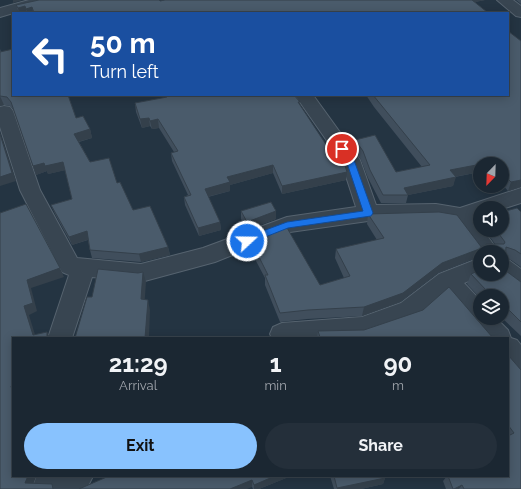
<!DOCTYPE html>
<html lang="en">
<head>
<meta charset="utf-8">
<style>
  :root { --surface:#1b2732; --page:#242f3a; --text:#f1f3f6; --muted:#a0a5ac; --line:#39444d; --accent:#88c2fe }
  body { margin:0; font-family:Raleway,sans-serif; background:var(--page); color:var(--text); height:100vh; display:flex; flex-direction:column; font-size:15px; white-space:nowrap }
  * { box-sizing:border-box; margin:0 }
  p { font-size:13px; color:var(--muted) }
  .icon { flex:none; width:22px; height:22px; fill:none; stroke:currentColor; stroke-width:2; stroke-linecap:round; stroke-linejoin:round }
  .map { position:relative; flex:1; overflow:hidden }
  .drawer { position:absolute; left:12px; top:337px; width:497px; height:140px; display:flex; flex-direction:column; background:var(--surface); border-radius:0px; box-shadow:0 2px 10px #0003,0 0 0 1px var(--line) }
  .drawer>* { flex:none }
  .banner { position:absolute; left:12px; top:12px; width:497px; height:84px; border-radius:0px; box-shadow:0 2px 10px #0003,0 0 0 1px var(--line); background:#1a4fa0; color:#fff; overflow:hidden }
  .needle { width:26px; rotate:203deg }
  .buttons { position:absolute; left:473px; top:157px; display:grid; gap:8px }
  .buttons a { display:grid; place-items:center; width:36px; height:36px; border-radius:50%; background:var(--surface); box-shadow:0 2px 10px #0003,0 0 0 1px var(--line); font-size:20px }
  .pin { position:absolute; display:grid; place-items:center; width:34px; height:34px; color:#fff; margin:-17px; border:2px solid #fff; border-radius:50%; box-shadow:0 1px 4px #0007 }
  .me { position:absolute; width:44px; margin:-22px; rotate:69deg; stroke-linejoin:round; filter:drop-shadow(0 0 3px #0008) }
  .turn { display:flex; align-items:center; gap:14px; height:84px; padding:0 12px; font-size:18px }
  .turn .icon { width:52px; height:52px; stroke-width:2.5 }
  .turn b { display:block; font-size:28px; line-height:34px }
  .eta { display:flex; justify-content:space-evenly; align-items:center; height:68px; text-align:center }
  .eta b { font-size:24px; font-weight:700; line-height:28px }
  .action { display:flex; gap:8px; margin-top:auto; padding:8px 12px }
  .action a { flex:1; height:46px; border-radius:24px; background:var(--accent); color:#111; font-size:16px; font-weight:700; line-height:46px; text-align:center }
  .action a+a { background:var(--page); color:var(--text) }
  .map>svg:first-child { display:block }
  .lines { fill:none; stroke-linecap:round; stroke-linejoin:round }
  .minor-casing { stroke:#56636f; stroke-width:2 }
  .minor { fill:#384551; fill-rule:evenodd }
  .wall { fill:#404e5c }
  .shaded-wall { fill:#34404b }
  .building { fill:#4a5b6b; stroke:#34404b }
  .route { fill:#1a73e8; stroke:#114b97 }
</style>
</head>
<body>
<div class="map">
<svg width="521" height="489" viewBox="0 0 521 489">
  <rect width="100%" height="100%" fill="#243442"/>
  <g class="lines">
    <defs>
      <path id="minor" d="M29,0h28l-2,3 -35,8 -20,6v-9z
        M497,0h16l8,6v11l-5,-1z
        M295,95h18l47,65 16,45 60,-1 24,4 61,-20v15l-19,6v-1h-22v9l-5,2 5,7v4h3l16,22h-19v6l-26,-35 -18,-3 -68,1 -78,11 -75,30 -74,20 -49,-5 -20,61h-24l21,-63 -7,-3 -42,-82 -20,-63v-20l4,-1 6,1 3,4 27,79 37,68 64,6 62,-16 84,-31 69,-10 -15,-46z
        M480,258v16h6l-22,9 16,17v18h16l12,12 3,8 6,2 4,5v29l-9,-3 -4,-5v-28h-24l-38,-44 -27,23 -57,20 -90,1 -2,-4 3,-7 9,-4 80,-6 39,-14 38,-29z
        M502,258l8,3 11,8v21l-8,-2 -18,-14h7z
        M42,476h51l-5,10 -6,3h-50l4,-11z"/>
    </defs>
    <use href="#minor" class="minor-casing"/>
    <use href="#minor" class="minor"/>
  </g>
  <path class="wall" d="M485,0l-10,2 12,11h-468l-3,-8 144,-4z
    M516,0h5v4z
    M521,41v146l-13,4 -6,-7v-20h-22v8l-25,5 -2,9 -45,9 -2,8h-25l-13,-25 -7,-18 -7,-11 1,-9 41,32 26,-5 -48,-60 -8,-12h142z
    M0,49l1,3 75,66 14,11 2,9 -13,4 11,20 27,21 16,27 35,37 2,8 -29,7 -49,-4 -2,-8 -2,-10 -16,5 -17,-31 -4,-9 21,-6 -7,-29 -17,4 -1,-3 -11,4 -22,-65 -4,-4 -6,-1 -4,1z
    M163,95h131l52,85 -64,14 -9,-21 -43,12v6l-22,6 12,25 1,8 -22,6 -14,-31 -1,-8 4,-2 -16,-34 -1,-8 3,-1 -15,-24 -7,1 -2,-3 -8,2 -6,-16 -1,-9 29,-5z
    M241,211h35v8l-29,11 -6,-11z
    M521,212v55l-10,-7 -6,-2v5l-3,5 19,14v54l-19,-18v-22h-22v2l-13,-14 4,-10h31v-22h-20l4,-8h9l-10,-14h17z
    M480,213v12l-3,-5z
    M368,214l110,43 -40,16 -38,29 -38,14 -55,3 -27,3 -15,-37v-7l-9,-17v-10h2l-2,-4v-9l64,47 24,-7 -9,-20 1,-9 41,-9 -10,-16z
    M318,331l175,7h-176z
    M508,355l13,134h-75l-3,-8 4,-5h61z
    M109,476h182l-32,13h-6l-1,-2z
    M330,476h55v2l-2,6 -22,5h-27z"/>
  <path class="shaded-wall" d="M13,0h10l-10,3z
    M467,0h18l-19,4z
    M25,6l2,7h-8l-1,-5z
    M32,7l1,6h-5l-2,-4z
    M0,96l4,9 -4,1z
    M149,118l1,8 -8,2 -2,-9z
    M158,119l1,9 -7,1 -2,-8z
    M90,129l2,9 -15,4 -3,-8z
    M0,132l16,49 -16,5z
    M63,162l3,8 -18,4 -1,-3 -11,4 -3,-9 11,-3z
    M492,162l-1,2h-11v8l-32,6 2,-8z
    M273,165v8l-43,12v6l-24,6 -1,-8 22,-12z
    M347,172l-1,8 -64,14v-8z
    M456,177l-3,9 -45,9 -4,-7z
    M521,180v7l-13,4 3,-9z
    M276,211v8l-29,11v-8z
    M220,222l1,8 -22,6 -1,-8z
    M87,231l3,8 -18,6 -3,-8z
    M168,247l2,8 -29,7 -2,-8z
    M482,248l-4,9 -40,16 -38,29 -38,14 2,-9 78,-44z
    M60,268l4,9 -33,11 6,23 -8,4 7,23 -3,-3 -9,-29 3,-26z
    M143,272l3,10 -2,28 -3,-11z
    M148,300l2,10 -1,28h-4z
    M507,308l-5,9v-4l2,-3z
    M47,332l3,6h-3z
    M13,385v9l-2,-8z
    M28,476h9l-1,1 -5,12 -6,-6z
    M275,476h16l-32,13h-5v-4z
    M385,478l-2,6 -22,5h-24v-1z
    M252,480v7l-5,2h-17z
    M462,485l-3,4h-5z"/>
  <path class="building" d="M39,0h120l1,1 5,-1h307l15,12h-3l1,1h-451l-2,-6 -6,2 -1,-3 -7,2 -2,-3z
    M508,31l13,10v139l-10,2 -9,-9v-9h-8l-2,-2 -42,8 6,7 -52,11 4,7h-25l-13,-25 -7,-19 -8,-11 20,-5 21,37 34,-7 -57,-70h135z
    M13,49v46h55l8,23 7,-2 7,13 -16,5 16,28 19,-4 8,25 3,-1 13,28 17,-4 18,41 -29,7 -49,-4 -3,-19 -18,6 -18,-32 21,-6 -9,-37 -18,4 -1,-3 -11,3 -22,-64 -4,-5 -7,-1v-44z
    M166,95h128l6,7h-2l29,44 8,-1 6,8 6,19 -65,14 -9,-21 -46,12 3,5 -25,7 15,33 -22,6 -14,-31 7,-2 -20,-42 7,-2 -20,-32 -8,2 -1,-3 -9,1 -5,-16 32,-6z
    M0,134l12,39 -12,4z
    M271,202l5,9 -29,11 -6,-11z
    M26,204l34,64 -33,12 6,23 -9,3 9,29 14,-3v6h-34v47l-2,1 2,8v82h15l-3,7 27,1 1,5h-53v-276z
    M492,205l3,3h-9z
    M517,208l4,4v42l-6,-4 -9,-3 -1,16h-3v-11h-16v-8h18l1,-2 -9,-12h6v-18z
    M439,212l18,3 25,33 -40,15 -39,30 -39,14 -56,3 -28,3 -15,-38h3l-12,-24 6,-2 -6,-11 30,-12 34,59 30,-9 -14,-27 48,-11 -16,-24z
    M502,268l19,14v40l-14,-14 -3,2 -2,-2v-12h-16v-6l-15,-16 9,-4v4h22z
    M98,269l40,4 5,-1 -2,27 7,1 -3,38h-70l12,-41h5z
    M449,287l44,51h-175l2,-1 -2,-6 46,-1 59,-20z
    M508,355l13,15v119h-57l-2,-4 -8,4h-1l-5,-13h60v-40l6,-3 -6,-8z
    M109,476h166l-21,9 -2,-5 -22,9h-151z
    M334,476h51v2l-48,10z"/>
  <path class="route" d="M340,147h5l9,13 19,53 -2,3 -83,12 -38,15h-6l-1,-2 1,-3 43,-16 76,-11 -17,-51 -7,-11z"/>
</svg>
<div class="buttons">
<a><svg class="needle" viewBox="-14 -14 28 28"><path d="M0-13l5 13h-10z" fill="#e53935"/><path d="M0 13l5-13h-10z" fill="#a0a5ac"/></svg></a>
<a><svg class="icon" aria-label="sound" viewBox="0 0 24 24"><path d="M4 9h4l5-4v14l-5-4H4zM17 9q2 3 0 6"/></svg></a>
<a><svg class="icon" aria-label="search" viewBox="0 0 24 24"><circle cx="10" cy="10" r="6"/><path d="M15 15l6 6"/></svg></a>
<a><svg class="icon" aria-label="layers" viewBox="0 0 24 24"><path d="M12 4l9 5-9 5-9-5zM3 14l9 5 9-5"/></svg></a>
</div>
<div class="pin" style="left:342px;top:149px;background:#d93025"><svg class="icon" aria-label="arrive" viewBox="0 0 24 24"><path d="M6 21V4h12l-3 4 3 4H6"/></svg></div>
<svg class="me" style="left:247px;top:241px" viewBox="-20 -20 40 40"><circle r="17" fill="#1a73e8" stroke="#fff" stroke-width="3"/><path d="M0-11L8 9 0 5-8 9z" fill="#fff"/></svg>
<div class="banner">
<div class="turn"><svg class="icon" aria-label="left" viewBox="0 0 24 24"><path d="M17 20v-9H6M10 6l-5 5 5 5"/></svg><div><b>50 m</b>Turn left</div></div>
</div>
<section class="drawer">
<div class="eta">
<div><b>21:29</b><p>Arrival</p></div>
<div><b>1</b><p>min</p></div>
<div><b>90</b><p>m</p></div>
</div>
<div class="action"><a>Exit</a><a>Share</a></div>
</section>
</div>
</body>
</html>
